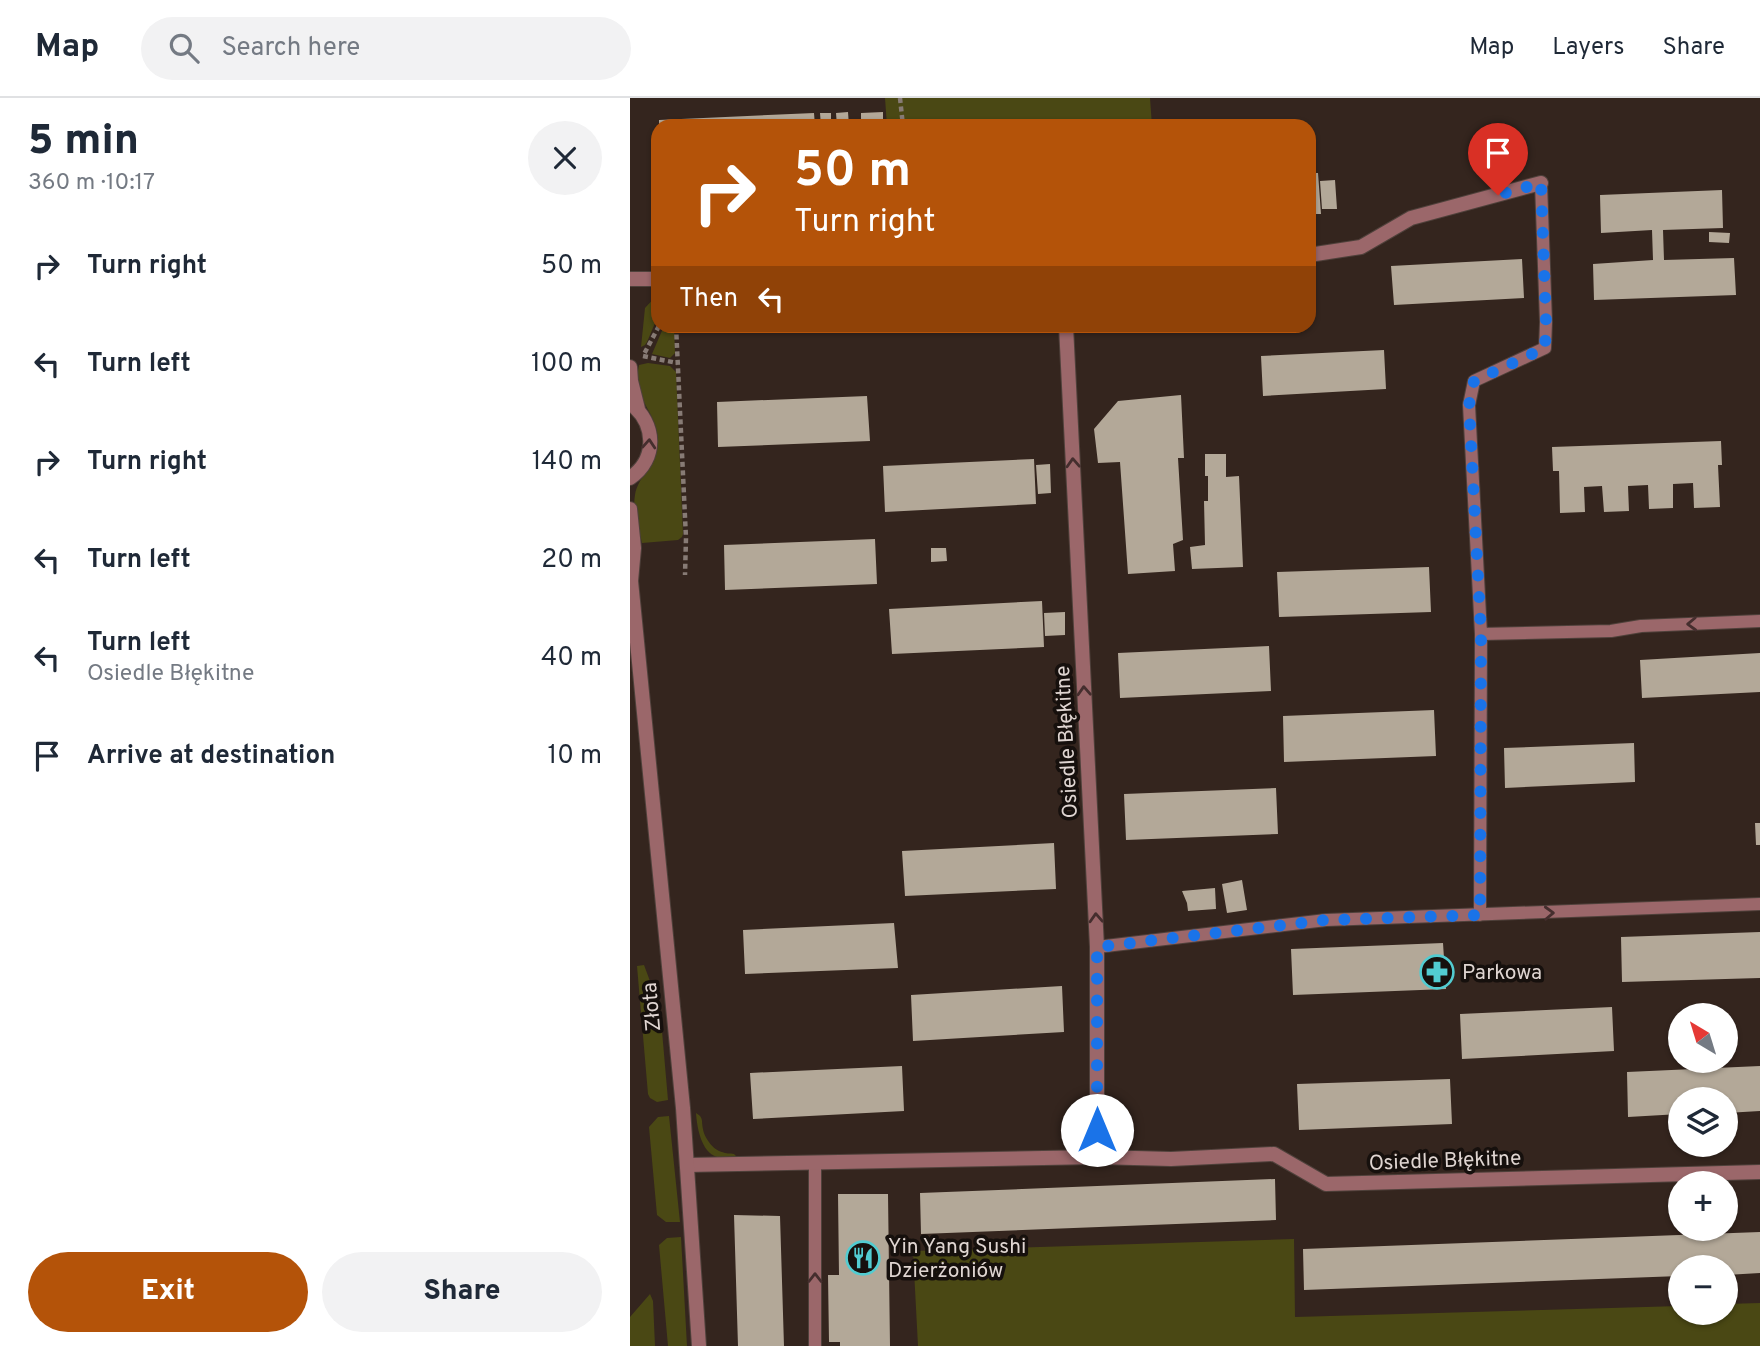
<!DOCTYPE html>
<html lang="en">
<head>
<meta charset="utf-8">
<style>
  :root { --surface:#fff; --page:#f2f2f3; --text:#1f2937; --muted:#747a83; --line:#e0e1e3; --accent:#b45309 }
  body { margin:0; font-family:Overpass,sans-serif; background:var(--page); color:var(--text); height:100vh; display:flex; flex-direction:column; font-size:26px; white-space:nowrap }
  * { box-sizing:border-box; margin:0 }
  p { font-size:23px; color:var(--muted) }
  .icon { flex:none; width:38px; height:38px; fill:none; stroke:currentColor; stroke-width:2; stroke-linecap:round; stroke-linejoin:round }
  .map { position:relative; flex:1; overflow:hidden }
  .side { display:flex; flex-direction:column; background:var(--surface); width:630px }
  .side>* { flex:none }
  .banner { position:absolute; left:21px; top:21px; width:665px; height:214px; border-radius:21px; box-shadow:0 2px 5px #0004; background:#b45309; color:#fff; overflow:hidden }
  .needle { width:46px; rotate:322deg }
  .fabs { position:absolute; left:1038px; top:905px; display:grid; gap:14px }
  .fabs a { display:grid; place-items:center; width:70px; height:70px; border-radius:50%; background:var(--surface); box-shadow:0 2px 5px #0004; font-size:35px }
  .pin { position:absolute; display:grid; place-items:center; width:60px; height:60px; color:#fff; margin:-72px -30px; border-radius:50% 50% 50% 0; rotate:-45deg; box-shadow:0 0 7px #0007 }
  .pin .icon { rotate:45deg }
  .me { position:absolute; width:77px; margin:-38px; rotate:0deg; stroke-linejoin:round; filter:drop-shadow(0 0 5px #0008) }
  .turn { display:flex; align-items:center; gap:24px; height:147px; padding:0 28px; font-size:32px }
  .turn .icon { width:91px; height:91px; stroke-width:2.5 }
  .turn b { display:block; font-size:49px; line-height:60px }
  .then { display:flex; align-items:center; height:66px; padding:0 28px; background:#0003; gap:14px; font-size:26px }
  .round { display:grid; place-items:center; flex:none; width:74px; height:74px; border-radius:37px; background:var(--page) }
  .overview { display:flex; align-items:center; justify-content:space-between; height:119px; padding:0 28px }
  h1 { font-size:42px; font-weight:800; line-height:52px }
  .primary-button { display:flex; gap:14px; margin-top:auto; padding:14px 28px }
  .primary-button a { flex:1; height:80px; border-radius:42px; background:var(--accent); color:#fff; font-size:28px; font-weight:800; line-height:80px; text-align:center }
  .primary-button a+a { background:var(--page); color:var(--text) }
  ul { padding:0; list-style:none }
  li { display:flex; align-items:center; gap:21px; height:98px; padding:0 28px }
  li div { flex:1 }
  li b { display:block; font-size:26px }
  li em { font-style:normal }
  header { display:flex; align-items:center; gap:42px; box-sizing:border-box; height:98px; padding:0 35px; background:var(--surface); border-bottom:2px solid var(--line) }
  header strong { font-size:33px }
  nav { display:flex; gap:38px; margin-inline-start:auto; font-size:24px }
  .search { width:490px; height:63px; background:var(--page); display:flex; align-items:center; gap:18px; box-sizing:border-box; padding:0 24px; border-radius:38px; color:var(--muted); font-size:26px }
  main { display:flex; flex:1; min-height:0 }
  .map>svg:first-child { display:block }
  .green { fill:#4a4814 }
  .building { fill:#b3a898 }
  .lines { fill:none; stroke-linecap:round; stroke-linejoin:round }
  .service-casing { stroke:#4f413b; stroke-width:14 }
  .minor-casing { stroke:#4f413b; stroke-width:16 }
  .tertiary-casing { stroke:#4f413b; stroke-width:16 }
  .path { stroke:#877b75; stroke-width:4.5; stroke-dasharray:5 3.5; stroke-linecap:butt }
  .service { stroke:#9b676a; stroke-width:12 }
  .minor { stroke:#9b676a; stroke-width:14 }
  .tertiary { stroke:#9b676a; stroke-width:14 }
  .oneway { stroke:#452e2e }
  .route { stroke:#1a73e8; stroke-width:12; stroke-dasharray:0 21.6 }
  .labels { text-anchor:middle; stroke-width:7; stroke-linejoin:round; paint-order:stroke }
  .street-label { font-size:21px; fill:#dfd5d1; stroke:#16100d }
  .poi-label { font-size:21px; fill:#dfd5d1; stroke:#16100d; text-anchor:start }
</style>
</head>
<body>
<header>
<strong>Map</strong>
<div class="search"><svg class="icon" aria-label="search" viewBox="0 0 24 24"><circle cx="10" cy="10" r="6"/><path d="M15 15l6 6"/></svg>Search here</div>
<nav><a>Map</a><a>Layers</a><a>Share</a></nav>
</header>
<main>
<section class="side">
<div class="overview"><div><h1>5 min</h1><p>360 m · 10:17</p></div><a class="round"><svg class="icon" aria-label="close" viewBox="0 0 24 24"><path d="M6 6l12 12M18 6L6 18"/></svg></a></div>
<ul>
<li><svg class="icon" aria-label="right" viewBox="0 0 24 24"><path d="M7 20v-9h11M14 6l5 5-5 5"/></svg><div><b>Turn right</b></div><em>50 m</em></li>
<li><svg class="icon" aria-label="left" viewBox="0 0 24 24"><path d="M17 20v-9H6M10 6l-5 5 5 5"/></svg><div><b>Turn left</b></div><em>100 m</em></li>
<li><svg class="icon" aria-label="right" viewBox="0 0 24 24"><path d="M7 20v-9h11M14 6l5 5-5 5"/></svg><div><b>Turn right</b></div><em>140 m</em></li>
<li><svg class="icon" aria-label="left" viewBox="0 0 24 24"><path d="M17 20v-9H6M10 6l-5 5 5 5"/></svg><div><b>Turn left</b></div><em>20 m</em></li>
<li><svg class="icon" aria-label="left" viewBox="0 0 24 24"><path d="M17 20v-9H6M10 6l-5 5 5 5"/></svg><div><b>Turn left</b><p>Osiedle Błękitne</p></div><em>40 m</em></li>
<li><svg class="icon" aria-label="arrive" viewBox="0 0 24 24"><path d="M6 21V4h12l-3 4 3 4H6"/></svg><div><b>Arrive at destination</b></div><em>10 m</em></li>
</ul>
<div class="primary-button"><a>Exit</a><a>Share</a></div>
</section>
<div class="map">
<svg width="1130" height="1248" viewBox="0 0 1130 1248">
  <rect width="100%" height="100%" fill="#34251e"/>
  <path class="green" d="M255,0h265l2,28h-265z
    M28,196v22l-11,26 -2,3 -4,2 4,-39z
    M34,228h10l1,27 -5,5 -18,-4z
    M18,265l22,3 6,6 7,162 -1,3 -4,3 -36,3c-3,-14 -10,-33 -7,-48 3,-20 23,-30 23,-54 0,-24 -18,-37 -21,-60 0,-5 1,-11 2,-16z
    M14,867l16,43 8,92 -11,2 -7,-4 -2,-4 -11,-128z
    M66,1015c8,5 5,7 7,16 1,8 10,21 19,23 4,2 8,1 12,2l5,5c-7,0 -16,0 -22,-2 -16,-5 -20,-30 -21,-44z
    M39,1018l11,106h-14l-9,-7 -8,-88 9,-10z
    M51,1139l6,109h-19l-9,-101 8,-7z
    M664,1141l1,78 385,-11v6h46v-8l34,-1v43h-842l-5,-95z
    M20,1196l3,7 2,45h-25v-29z"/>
  <path class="building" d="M218,14l1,14h-12l-1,-13z
    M253,14v14h-22v-13z
    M184,15l1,13h-156v-6z
    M190,15h11v13h-10z
    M679,75h9l3,41h-12z
    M705,82l2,29h-15l-2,-28z
    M1092,92l1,38 -60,2 1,30 70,-2 2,37 -142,5 -1,-36 60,-4 -1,-30 -51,3 -1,-38z
    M1079,134l21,1 -1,10 -20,-1z
    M892,161l2,39 -130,7 -3,-39z
    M679,181h3l4,22 -7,2z
    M754,252l2,39 -123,7 -2,-40z
    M551,297l3,63h-6l5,82 -10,4 2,27 -47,3 -8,-112 -22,1 -4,-34 24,-28z
    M237,298l3,45 -152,6 -1,-45z
    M1091,343l1,24h-4l2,42 -26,1 -1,-25 -20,1v24l-24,1 -1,-24 -20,1 1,25 -25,1 -2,-26 -18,1 1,25 -25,1 -1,-42h-6l-1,-24z
    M575,356h21v23l13,-1 4,91 -51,2 -2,-22 15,-2 -1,-44h4v-25h-3z
    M404,361l2,45 -151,8 -2,-46z
    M420,366l1,29 -13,1 -2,-29z
    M245,441l2,45 -152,6 -1,-45z
    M301,450h15l1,13 -16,1z
    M799,469l2,45 -152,5 -2,-45z
    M412,503l2,46 -152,7 -3,-45z
    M435,514v23l-20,1 -1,-23z
    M639,548l2,45 -151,7 -2,-45z
    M1130,555v39l-118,6 -2,-38z
    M804,612l2,46 -152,6 -1,-46z
    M1004,645l1,39 -130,6 -1,-40z
    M646,690l2,46 -152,6 -2,-46z
    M1125,725h5v22h-4z
    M424,745l2,46 -151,7 -3,-45z
    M612,782l5,30 -20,3 -5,-29z
    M585,790l1,21 -28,2 -1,-8 -5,-12z
    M264,825l4,45 -153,6 -2,-44z
    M1130,834v46l-138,4 -1,-45z
    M813,845l3,46 -153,6 -2,-46z
    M432,888l2,46 -151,9 -2,-46z
    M982,909l2,44 -152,8 -2,-45z
    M272,968l2,45 -151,8 -3,-46z
    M1130,968v45l-34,2v-14h-46v15l-52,3 -1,-45z
    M820,981l2,45 -153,6 -2,-46z
    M645,1081l1,41 -355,14 -1,-41z
    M208,1096h50l2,152h-50v-4h-11l-1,-67h11z
    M104,1117l46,1 4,130h-46z
    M1130,1134v41l-34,2v-8h-46v9l-376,14 -1,-41z"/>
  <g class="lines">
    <defs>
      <path id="service" d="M851,536l130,-3 30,-5 119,-5
        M850,817l1,-281 -12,-229 5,-24 71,-33 1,-26 -5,-139
        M467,849l229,-27 434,-16
        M185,1248v-183"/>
      <path id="minor" d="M679,157l52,-8 50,-29 130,-35
        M0,181h28
        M436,228l31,621v210
        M57,1067l410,-8 74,2 103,-5 52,30 434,-12"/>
      <path id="tertiary" d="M0,269l1,14 7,28
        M0,305c26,20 28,56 0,75
        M0,411l4,39 -3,33 52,527 16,238"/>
    </defs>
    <use href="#service" class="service-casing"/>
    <use href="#minor" class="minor-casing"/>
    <use href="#tertiary" class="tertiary-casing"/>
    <path class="path" d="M270,0l3,28
      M29,228l-16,30 34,7
      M46,228l10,212 -1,37"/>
    <use href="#service" class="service"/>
    <use href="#minor" class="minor"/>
    <use href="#tertiary" class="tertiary"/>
  </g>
  <defs><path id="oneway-chevron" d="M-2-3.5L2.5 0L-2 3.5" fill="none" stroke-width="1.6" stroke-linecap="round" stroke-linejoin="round" transform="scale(1.75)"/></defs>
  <g class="oneway">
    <use href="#oneway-chevron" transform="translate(19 346) rotate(-86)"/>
    <use href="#oneway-chevron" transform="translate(443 365) rotate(-93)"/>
    <use href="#oneway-chevron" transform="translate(1062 526) rotate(178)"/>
    <use href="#oneway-chevron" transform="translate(454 593) rotate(-93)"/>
    <use href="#oneway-chevron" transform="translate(919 815) rotate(-2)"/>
    <use href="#oneway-chevron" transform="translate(466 820) rotate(-93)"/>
    <use href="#oneway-chevron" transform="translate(185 1180) rotate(-90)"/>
  </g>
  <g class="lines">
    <path class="route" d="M467,1032v-183l229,-27 154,-5 1,-281 -12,-229 5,-24 71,-33 1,-26 -5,-139 -43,12"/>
  </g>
  <defs>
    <symbol id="pharmacy-ring" viewBox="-11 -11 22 22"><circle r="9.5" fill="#16100d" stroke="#52ccd1" stroke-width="1.5"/><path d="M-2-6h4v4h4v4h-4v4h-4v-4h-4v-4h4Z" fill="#52ccd1"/></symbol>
    <symbol id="restaurant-ring" viewBox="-11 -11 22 22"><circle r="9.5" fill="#16100d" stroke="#52ccd1" stroke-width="1.5"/><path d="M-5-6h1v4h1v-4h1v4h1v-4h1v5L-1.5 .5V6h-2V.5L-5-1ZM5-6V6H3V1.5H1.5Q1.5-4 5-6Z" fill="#52ccd1"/></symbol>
  </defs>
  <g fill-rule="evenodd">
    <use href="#pharmacy-ring" x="788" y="855" width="38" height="38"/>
    <use href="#restaurant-ring" x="214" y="1141" width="38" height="38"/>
  </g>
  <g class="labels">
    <g class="street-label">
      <text transform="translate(436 644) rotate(-93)" y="7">Osiedle Błękitne</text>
      <text transform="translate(21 909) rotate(-95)" y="7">Złota</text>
      <text transform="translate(815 1062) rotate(-2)" y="7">Osiedle Błękitne</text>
    </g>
    <g class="poi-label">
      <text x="832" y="881">Parkowa</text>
      <text x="258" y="1155">Yin Yang Sushi<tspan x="258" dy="24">Dzierżoniów</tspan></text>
    </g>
  </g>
</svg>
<div class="fabs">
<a><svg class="needle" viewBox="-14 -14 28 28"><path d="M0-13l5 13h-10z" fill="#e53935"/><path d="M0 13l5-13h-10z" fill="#747a83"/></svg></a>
<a><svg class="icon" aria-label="layers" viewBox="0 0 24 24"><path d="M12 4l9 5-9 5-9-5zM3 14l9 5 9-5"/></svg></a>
<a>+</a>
<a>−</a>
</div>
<div class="pin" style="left:868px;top:97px;background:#d93025"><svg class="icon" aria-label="arrive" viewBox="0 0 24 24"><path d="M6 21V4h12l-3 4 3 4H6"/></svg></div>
<svg class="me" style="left:467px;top:1032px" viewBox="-20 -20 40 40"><circle r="19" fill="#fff"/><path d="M0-13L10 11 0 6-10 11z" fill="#1a73e8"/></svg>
<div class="banner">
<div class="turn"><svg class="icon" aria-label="right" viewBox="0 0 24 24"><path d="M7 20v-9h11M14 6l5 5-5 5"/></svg><div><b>50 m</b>Turn right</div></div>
<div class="then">Then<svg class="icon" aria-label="left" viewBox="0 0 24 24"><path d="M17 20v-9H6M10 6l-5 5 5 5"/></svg></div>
</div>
</div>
</main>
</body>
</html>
